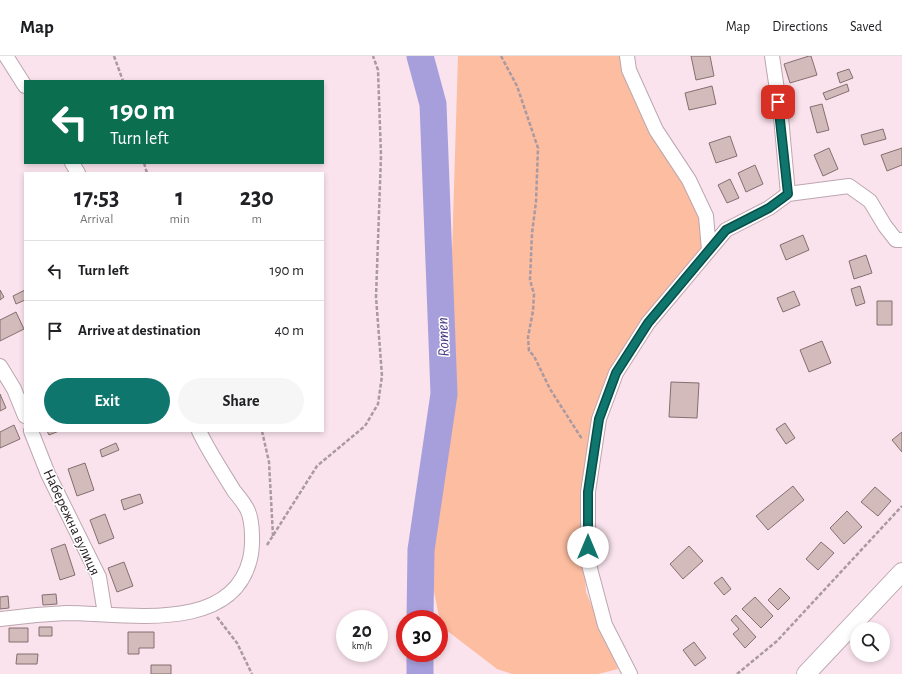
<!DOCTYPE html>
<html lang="en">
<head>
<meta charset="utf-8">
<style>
  :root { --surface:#fff; --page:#f6f6f6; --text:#202124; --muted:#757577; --line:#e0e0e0; --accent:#0f766e }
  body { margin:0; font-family:"Alegreya Sans",sans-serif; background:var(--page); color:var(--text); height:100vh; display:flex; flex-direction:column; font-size:15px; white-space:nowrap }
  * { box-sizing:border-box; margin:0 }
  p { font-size:13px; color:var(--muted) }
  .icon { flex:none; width:22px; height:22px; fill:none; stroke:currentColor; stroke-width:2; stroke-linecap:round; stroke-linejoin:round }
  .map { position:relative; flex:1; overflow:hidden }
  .side { position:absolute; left:24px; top:116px; width:300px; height:260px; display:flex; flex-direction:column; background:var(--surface); border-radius:0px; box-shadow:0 2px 6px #0003 }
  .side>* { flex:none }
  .top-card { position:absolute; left:24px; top:24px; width:300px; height:84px; border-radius:0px; box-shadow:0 2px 6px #0003; background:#0b6e4f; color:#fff; overflow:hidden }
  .buttons { position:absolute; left:850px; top:566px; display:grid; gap:8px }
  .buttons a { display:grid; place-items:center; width:40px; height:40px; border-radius:50%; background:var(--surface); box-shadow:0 2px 6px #0003; font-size:20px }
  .speed { position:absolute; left:336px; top:554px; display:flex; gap:8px; font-size:20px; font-weight:700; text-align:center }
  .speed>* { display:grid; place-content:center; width:52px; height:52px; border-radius:50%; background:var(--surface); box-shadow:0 2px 6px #0003; line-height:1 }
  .speed small { font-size:10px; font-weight:400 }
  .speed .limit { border:6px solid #d22; background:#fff; color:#111 }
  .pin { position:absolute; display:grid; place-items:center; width:34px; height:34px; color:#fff; margin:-17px; border-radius:8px; box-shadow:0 2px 6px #0006 }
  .me { position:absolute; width:44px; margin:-22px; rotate:0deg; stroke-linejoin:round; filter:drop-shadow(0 0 3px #0008) }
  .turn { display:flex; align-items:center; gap:14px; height:84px; padding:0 20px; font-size:18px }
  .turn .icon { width:52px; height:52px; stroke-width:2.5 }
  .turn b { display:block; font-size:28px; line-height:34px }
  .eta { display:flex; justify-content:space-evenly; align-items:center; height:68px; text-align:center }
  .eta b { font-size:24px; font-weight:700; line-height:28px }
  .action { display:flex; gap:8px; margin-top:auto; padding:8px 20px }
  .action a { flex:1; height:46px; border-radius:24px; background:var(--accent); color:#fff; font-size:16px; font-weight:700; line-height:46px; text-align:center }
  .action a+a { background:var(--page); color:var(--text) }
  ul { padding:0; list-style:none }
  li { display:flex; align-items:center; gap:12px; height:60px; padding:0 20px; border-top:1px solid var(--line) }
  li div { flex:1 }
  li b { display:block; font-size:15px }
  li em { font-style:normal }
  header { display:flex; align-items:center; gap:24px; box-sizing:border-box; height:56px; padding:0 20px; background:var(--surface); border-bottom:1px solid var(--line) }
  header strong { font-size:19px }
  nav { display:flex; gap:22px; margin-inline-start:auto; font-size:14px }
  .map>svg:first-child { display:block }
  .green { fill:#fcbda0 }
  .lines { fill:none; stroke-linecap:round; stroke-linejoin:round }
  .river { stroke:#a79fdb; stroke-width:27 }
  .building { fill:#d3babb; stroke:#866f70 }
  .minor-casing { stroke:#bca6b0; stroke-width:16 }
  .major-casing { stroke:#bca6b0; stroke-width:20 }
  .path { stroke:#aa99a1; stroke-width:2.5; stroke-dasharray:4 2; stroke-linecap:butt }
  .minor { stroke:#fff; stroke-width:14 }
  .major { stroke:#fff; stroke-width:18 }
  .route-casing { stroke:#0a4d48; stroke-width:10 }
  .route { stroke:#0f766e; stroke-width:7 }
  .labels { text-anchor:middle; stroke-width:3; stroke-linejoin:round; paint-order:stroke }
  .street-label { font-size:15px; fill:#282024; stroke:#fff }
  .water-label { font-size:16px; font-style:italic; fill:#4b3b84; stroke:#fff }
</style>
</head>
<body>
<header>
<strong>Map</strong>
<nav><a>Map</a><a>Directions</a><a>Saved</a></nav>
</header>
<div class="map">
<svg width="902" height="618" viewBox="0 0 902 618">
  <rect width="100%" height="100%" fill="#fae3ed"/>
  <path class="green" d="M458,0h165l85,162 -4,30 -88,137 -28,72 -7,59 5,76 32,77 -20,5h-86l-15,-5 -56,-43 -15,-73 17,-85 10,-65 -3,-85z"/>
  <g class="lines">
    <path class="river" d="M420,0l13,48 11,290 -23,156 -1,69
      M420,618v-21"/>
  </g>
  <path class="building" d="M691,0h19l4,20 -18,4z
    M809,0h2l6,19 -27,8 -6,-19z
    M849,13l4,9 -13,5 -3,-10z
    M847,28l2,7 -23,9 -3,-7z
    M712,30l4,18 -27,6 -4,-17z
    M822,48l7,26 -12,3 -7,-26z
    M883,73l3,10 -22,6 -3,-10z
    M730,80l7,20 -21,7 -7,-20z
    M829,92l9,21 -15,7 -9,-21z
    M902,92v17l-15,6 -6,-16z
    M755,109l8,19 -17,8 -8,-19z
    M730,123l9,19 -12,5 -9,-18z
    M803,179l6,15 -23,10 -6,-15z
    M866,199l6,18 -18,6 -5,-18z
    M860,230l5,17 -9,3 -5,-17z
    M0,234l4,7 -4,3z
    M25,234v10l-9,4 -3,-8z
    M794,235l6,14 -17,7 -6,-14z
    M877,245h15v24h-15z
    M16,256l8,17 -24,12v-21z
    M822,285l9,22 -22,9 -9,-22z
    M671,326l28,1 -2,35 -28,-1z
    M0,338l6,14 -6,3z
    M785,367l10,15 -9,6 -10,-15z
    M14,369l6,14 -20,9v-16z
    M47,375h12l-10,4z
    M902,376v20l-10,-12z
    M116,387l3,7 -17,7 -2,-7z
    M85,407l9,27 -17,6 -9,-27z
    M793,430l11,14 -36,30 -12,-14z
    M875,431l16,14 -13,15 -17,-14z
    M140,438l3,9 -19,7 -3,-10z
    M847,455l15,16 -18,17 -14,-16z
    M105,458l9,24 -15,6 -9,-24z
    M821,486l13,11 -16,17 -12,-11z
    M65,488l10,31 -15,5 -9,-31z
    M689,490l14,15 -20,18 -13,-15z
    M124,506l9,24 -16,6 -9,-24z
    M722,521l9,12 -7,6 -10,-12z
    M780,532l10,10 -12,12 -10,-10z
    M56,538l1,10 -14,1 -1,-10z
    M8,540l1,12 -9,1v-12z
    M755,541l18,19 -12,12 -19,-19z
    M736,559l20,22 -11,11 -12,-14 6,-5 -8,-9z
    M39,571h13v9h-13z
    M9,572h19v14h-19z
    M128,576h26v16h-15v6h-11z
    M694,586l12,16 -11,8 -12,-16z
    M17,598h21l-1,10h-21z
    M151,609h20v9h-20z"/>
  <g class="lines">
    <defs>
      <path id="minor" d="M6,0l19,30
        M627,0l2,14 27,60 33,50 17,36 3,34
        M72,107l6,10
        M788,138l61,-8 21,15 15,25 11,14h6
        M0,310l14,23 11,27
        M31,375l17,43 51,103 6,37
        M0,563c22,-3 44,-5 66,-6 57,0 166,22 184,-54 3,-12 3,-36 -2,-48 -3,-7 -9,-14 -14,-20 -12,-20 -25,-39 -35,-60
        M630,618l-25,-49 -17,-64v-69l11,-73 17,-46 32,-50 78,-93 43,-22 19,-14 -7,-77 -9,-61"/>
      <path id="major" d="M806,618l96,-102"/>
    </defs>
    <use href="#minor" class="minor-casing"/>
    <use href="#major" class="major-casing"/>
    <path class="path" d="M114,0l9,25
      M501,0l16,30 21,62 -2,54 -4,31 -2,47 4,14 -1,17 -5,26 1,14 5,5 16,33 32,50
      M144,107l3,10
      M262,375l7,31 4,74
      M267,489l50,-79 48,-40 13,-22 4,-28 -6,-79 5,-141 -3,-86 -5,-14
      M217,561l20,26 15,31
      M737,618l40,-33 125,-135"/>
    <use href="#minor" class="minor"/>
    <use href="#major" class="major"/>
  </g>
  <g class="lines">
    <defs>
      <path id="route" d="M588,491v-55l11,-73 17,-46 32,-50 78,-93 43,-22 19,-14 -10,-92"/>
    </defs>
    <use href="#route" class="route-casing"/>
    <use href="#route" class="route"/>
  </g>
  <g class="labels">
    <g class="street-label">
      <text transform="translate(72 466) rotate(65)" y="5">Набережна вулиця</text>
    </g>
    <g class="water-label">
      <text transform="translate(442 281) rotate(-92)" y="6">Romen</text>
    </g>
  </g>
</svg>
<div class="buttons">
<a><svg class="icon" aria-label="search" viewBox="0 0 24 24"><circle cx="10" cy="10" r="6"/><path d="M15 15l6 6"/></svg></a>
</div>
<div class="speed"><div>20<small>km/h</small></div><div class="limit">30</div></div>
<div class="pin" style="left:778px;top:46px;background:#d93025"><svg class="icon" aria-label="arrive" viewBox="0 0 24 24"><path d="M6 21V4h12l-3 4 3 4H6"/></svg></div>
<svg class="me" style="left:588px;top:491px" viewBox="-20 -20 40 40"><circle r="19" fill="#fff"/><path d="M0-13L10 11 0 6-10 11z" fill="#0f766e"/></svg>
<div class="top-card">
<div class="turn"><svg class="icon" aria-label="left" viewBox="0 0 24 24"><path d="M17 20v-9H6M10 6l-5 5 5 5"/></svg><div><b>190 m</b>Turn left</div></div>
</div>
<section class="side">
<div class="eta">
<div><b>17:53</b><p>Arrival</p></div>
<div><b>1</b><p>min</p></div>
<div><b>230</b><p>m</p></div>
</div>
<ul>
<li><svg class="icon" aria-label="left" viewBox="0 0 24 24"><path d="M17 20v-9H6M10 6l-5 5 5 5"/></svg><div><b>Turn left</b></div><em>190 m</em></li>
<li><svg class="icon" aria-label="arrive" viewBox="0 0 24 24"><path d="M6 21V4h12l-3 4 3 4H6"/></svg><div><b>Arrive at destination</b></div><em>40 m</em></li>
</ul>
<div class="action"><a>Exit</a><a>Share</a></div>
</section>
</div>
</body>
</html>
